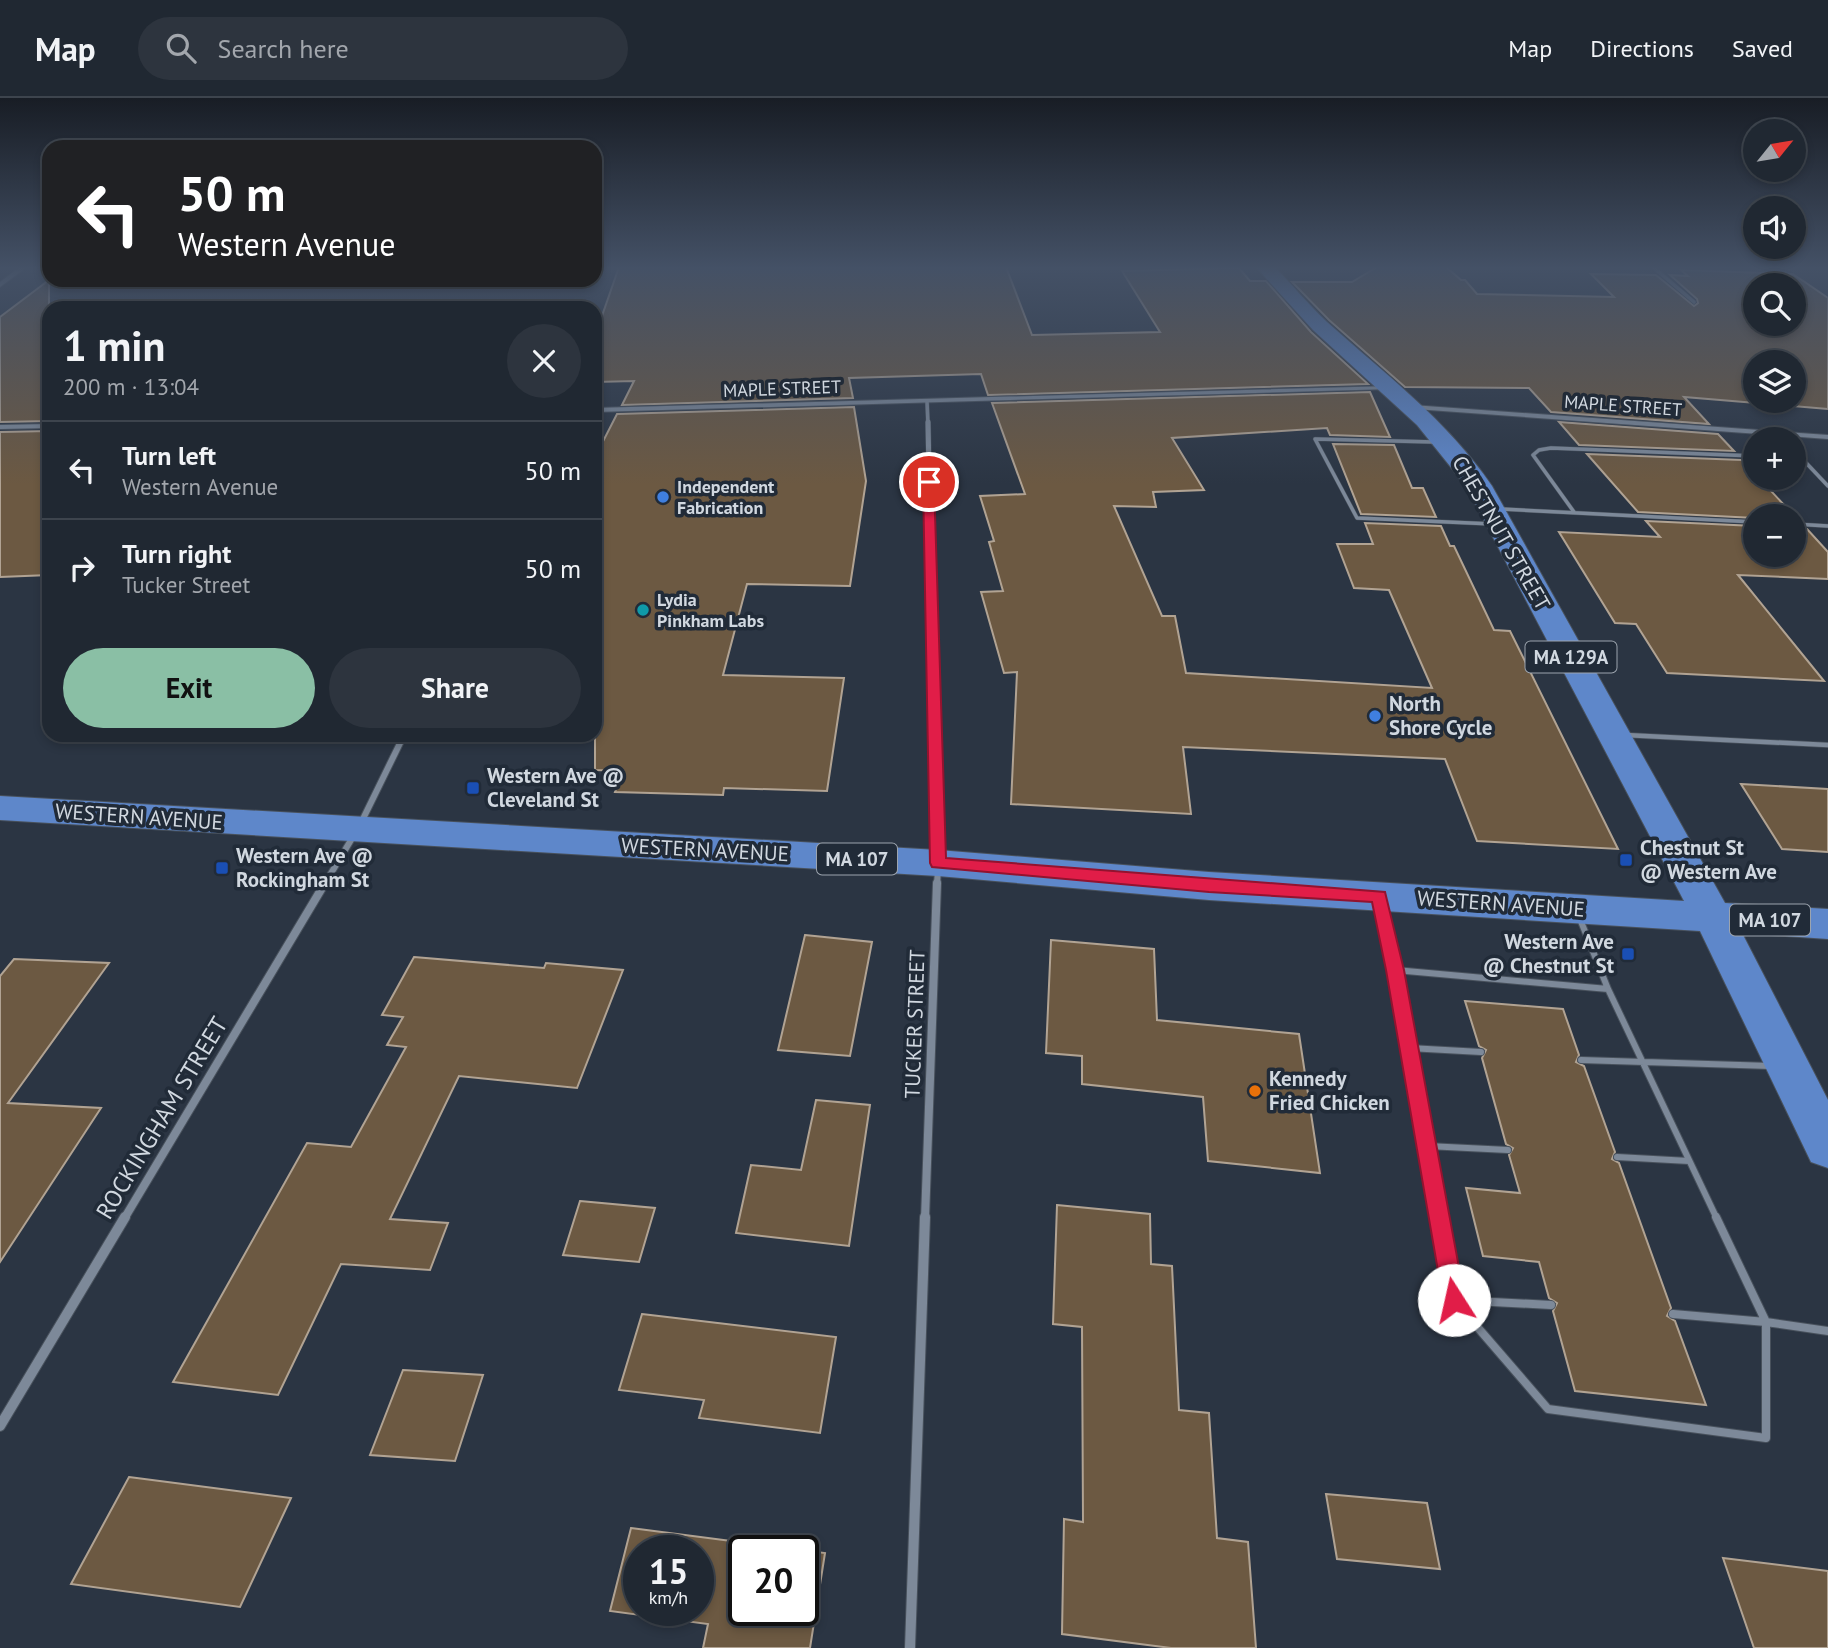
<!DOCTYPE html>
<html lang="en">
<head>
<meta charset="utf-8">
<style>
  :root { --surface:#202832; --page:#2d343e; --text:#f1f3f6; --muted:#a2a6ac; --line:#3d444d; --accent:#8abfa5 }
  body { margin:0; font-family:"PT Sans",sans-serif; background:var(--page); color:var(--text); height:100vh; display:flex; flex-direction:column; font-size:26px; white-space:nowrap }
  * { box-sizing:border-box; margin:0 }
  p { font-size:23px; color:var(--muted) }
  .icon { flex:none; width:38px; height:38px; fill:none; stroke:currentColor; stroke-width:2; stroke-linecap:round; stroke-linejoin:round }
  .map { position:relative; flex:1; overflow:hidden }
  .sheet { position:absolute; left:42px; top:203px; width:560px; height:441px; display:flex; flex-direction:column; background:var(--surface); border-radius:21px; box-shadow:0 4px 10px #0003,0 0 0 2px var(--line) }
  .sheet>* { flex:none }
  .guide { position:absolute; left:42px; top:42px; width:560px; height:147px; border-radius:21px; box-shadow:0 4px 10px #0003,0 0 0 2px var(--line); background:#202124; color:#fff; overflow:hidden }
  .needle { width:46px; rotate:60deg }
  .tools { position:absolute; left:1743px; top:21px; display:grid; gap:14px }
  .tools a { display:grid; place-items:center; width:63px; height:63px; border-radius:50%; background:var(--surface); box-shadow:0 4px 10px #0003,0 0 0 2px var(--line); font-size:35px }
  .speed { position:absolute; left:623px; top:1437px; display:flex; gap:14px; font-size:35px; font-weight:700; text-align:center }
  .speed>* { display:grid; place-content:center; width:91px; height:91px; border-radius:50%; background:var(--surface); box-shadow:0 4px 10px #0003,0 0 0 2px var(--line); line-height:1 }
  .speed small { font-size:18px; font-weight:400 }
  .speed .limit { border:4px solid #111; border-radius:10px; background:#fff; color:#111 }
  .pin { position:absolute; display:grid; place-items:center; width:60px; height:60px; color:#fff; margin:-30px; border:4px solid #fff; border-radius:50%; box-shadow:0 2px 7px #0007 }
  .me { position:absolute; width:77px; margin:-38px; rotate:350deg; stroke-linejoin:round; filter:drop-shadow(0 0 5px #0008) }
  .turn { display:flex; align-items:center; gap:24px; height:147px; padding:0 21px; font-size:32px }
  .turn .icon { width:91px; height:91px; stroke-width:2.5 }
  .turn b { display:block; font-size:49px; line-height:60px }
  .round { display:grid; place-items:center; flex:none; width:74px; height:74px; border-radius:37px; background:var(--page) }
  .head { display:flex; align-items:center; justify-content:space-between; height:119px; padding:0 21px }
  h1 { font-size:42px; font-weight:700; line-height:52px }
  .cta { display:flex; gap:14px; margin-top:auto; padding:14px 21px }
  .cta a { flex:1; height:80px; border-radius:42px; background:var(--accent); color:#111; font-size:28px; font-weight:700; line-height:80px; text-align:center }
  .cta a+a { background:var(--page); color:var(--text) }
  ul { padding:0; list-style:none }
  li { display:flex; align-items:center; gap:21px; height:98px; padding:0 21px; border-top:2px solid var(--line) }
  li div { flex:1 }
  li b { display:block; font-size:26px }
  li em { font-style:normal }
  header { display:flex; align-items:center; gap:42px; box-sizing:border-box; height:98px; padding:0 35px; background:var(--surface); border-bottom:2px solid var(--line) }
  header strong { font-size:33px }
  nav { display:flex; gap:38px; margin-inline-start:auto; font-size:24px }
  .search { width:490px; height:63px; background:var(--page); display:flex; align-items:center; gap:18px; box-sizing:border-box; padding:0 24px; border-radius:38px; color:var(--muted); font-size:26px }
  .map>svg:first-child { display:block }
  .building { fill:#6c5942; stroke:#b1a393; stroke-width:2; fill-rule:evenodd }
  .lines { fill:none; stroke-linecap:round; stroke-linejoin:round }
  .service-far3-casing { stroke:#48515c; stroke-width:4.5 }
  .service-far2-casing { stroke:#48515c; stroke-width:6 }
  .service-far1-casing { stroke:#48515c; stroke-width:8 }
  .service-casing { stroke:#48515c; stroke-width:10 }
  .minor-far4-casing { stroke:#48515c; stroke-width:4.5 }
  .minor-far3-casing { stroke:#48515c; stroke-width:6 }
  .minor-far2-casing { stroke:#48515c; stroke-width:8 }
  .minor-far1-casing { stroke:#48515c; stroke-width:10 }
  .minor-casing { stroke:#48515c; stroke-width:12 }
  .tertiary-casing { stroke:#48515c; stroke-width:2 }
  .primary-casing { stroke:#48515c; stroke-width:2 }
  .service-far3 { stroke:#7d8999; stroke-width:3.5 }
  .service-far2 { stroke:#7d8999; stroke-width:4.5 }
  .service-far1 { stroke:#7d8999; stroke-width:6 }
  .service { stroke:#7d8999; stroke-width:8 }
  .minor-far4 { stroke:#7d8999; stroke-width:3.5 }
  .minor-far3 { stroke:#7d8999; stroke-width:5 }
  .minor-far2 { stroke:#7d8999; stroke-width:6 }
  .minor-far1 { stroke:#7d8999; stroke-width:8 }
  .minor { stroke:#7d8999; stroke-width:10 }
  .tertiary { fill:#7d8999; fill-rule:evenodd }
  .primary { fill:#5e87ca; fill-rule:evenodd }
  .route { fill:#e11d48; stroke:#92132f; stroke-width:2 }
  .shop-dot { fill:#3f7fe0; stroke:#212b38; stroke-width:2.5 }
  .culture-dot { fill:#0f9aa8; stroke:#212b38; stroke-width:2.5 }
  .transit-dot { fill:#1a4fb4; stroke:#212b38; stroke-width:2.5 }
  .food-dot { fill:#e8710a; stroke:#212b38; stroke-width:2.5 }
  .labels { text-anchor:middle; stroke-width:7; stroke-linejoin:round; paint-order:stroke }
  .far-street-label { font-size:18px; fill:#d1d8e0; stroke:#212b38 }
  .far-poi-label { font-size:18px; font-weight:bold; fill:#d1d8e0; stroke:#212b38; text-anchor:start }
  .shield { fill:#212b38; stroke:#9ca4ae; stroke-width:2 }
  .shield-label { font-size:19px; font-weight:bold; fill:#d1d8e0 }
  .street-label { font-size:21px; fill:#d1d8e0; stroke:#212b38 }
  .poi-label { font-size:21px; font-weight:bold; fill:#d1d8e0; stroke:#212b38; text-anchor:start }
  .near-street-label { font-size:24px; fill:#d1d8e0; stroke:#212b38 }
</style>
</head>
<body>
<header>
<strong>Map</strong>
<div class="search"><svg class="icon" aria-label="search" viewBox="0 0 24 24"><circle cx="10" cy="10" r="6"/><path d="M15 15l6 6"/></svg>Search here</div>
<nav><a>Map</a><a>Directions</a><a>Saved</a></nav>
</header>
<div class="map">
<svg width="1828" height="1550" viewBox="0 0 1828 1550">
  <rect width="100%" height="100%" fill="#2b3543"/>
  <path class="building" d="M619,169h387l26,68 128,-3 -38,-61 117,-3 11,13h16l45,51 57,52 -380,11 -7,-21 -132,4 4,20 -231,7 12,-24 -39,1v-46z
    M1377,169h69l15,13h4l12,14 137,3 -23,-23 65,1 38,31 4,-3 -1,-4 -27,-24 18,1 -7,-6 112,4 35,24v111l-144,-12 25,27 -158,-12 -22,-24 -124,-1 -76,-67 -37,-38h60zM1755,187h39v39h-39zM1755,264h39v39h-39z
    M49,182v141l-49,1v-105z
    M1370,294l20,45 -60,-2 -3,-7 -155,10 32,52 -51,2 3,15 -42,-1 48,110h13l11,57 246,15 -43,-98 -35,-2 -17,-44h36l-8,-21 76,3 9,20h4l40,84 16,1 108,218 -141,-8 -32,-82 -262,-12 8,67 -180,-10 6,-132 -13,1 -23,-81 22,-1 -14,-49 5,-1 -14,-45 45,-2 -33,-91z
    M854,309l12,74 -16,105 -103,-2 -24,91 121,3 -17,113 -103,-3 -1,7 -108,-3 8,-21 -28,-1v-313l22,-43z
    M1559,324l159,12 16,17 -155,-6z
    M49,333v144l-49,2v-145z
    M1333,346l61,1 18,43h11l13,29 -75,-3z
    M1587,356l155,6 13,14v4h4l39,42h-4v-4l-39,2 -117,-6z
    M1646,423l109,5v29h39v-27l13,1 21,23v27l-90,-4 86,106 -157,-8 -31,-49 -21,-1 -56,-91 101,5z
    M1741,686l87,5v63l-46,-3z
    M805,837l67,7 -22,114 -72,-6z
    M1051,842l103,9 3,71 142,14 21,139 -112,-12 -5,-64 -121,-13v-28l-36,-3z
    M414,859l130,11 2,-5 77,7 -46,118 -118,-12 -69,143 58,4 -18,47 -89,-6 -63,131 -105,-13 134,-239 44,4 55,-100 -19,-2 16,-28 -21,-2z
    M14,861l95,4 -101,140 93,5 -101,154v-286z
    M1465,903l98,8 16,46 -3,7 8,4 31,86 -3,7 7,4 52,145 -4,8 8,5 31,84 -131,-14 -22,-80 4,-8 -8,-5 -10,-36 -56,-6 -17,-68 54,5 -11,-38 4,-7 -7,-4 -24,-86 4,-8 -7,-4z
    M816,1002l54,5 -21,141 -113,-13 15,-68 50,5z
    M580,1103l75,7 -16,54 -76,-7z
    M1057,1107l93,9 1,50 21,2 7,144 30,3 8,125 31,4 8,106h-85l-109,-14 2,-115 19,3 -1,-195 -29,-3z
    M642,1216l194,23 -16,96 -121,-15 5,-18 -85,-10z
    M403,1272l80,5 -28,86 -85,-6z
    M129,1379l162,21 -51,109 -169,-23z
    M1326,1396l101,9 13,66 -103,-10z
    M631,1430l194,25 -15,95h-107l5,-24 -98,-13zM639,1452h59v60h-59zM744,1452h59v60h-59z
    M1723,1460l105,13v77h-74z"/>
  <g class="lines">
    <defs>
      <path id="service-far3" d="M1777,335l6,6
        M1434,344l-119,-3 42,79 136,6
        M1794,352l34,36
        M1501,411l254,13
        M1574,414l-41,-57 6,-5 12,-2 204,8
        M1794,426l34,2"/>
      <path id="service-far2" d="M1625,637l203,10"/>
      <path id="service-far1" d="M1381,808l14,64 213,19 -28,-70
        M1395,872l44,249
        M1608,891l109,230
        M1409,950l72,4
        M1581,962l190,6
        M1427,1048l81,4
        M1617,1059l72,4"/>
      <path id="service" d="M1439,1119l15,83 94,109 218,29v-116l-93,-8
        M1716,1119l50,105 62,9
        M1454,1202l97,5"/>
      <path id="minor-far4" d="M1653,169l41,35
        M927,303l1,23"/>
      <path id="minor-far3" d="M928,324l4,203"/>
      <path id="minor-far2" d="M932,526l6,233
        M360,727l44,-90
        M324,787l30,-50
        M937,787l1,-16"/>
      <path id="minor-far1" d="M124,1121l201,-336
        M925,1121l12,-336"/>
      <path id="minor" d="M0,1328l125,-209
        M910,1550l15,-431"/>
      <path id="tertiary" d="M20,169h7l-27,20v-5z
        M1392,288l2,1 -4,2 -795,23v-4z
        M1412,307l416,30v4l-413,-30h-3z
        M49,326v4l-49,1v-4z"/>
      <path id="primary" d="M1256,169h19c17,18 34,38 52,55 59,53 120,98 165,164l233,417 103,6v30l-86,-6 86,167v68l-17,-6 -111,-231 -491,-31 -271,-24 -938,-56v-24l938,54 271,22 475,29 -218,-415 -49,-61 -104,-95z"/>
    </defs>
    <use href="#service-far3" class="service-far3-casing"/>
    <use href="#service-far2" class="service-far2-casing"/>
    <use href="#service-far1" class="service-far1-casing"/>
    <use href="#service" class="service-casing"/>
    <use href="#minor-far4" class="minor-far4-casing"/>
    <use href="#minor-far3" class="minor-far3-casing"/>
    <use href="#minor-far2" class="minor-far2-casing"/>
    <use href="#minor-far1" class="minor-far1-casing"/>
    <use href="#minor" class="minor-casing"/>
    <use href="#tertiary" class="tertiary-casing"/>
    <use href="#primary" class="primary-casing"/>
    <use href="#service-far3" class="service-far3"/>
    <use href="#service-far2" class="service-far2"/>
    <use href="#service-far1" class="service-far1"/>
    <use href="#service" class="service"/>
    <use href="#minor-far4" class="minor-far4"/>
    <use href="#minor-far3" class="minor-far3"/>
    <use href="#minor-far2" class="minor-far2"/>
    <use href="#minor-far1" class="minor-far1"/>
    <use href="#minor" class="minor"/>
    <use href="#tertiary" class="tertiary"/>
    <use href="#primary" class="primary"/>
  </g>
  <linearGradient id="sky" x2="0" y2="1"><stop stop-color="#181d25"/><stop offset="0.44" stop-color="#445166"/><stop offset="1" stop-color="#445166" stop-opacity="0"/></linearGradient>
  <rect width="1828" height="386" fill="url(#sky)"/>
  <path class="route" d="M929,381l5,3 12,376 439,34 19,78 61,330 -4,8 -7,3 -8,-3 -3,-8 -57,-330 -14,-68 -163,-10 -277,-25 -2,-4 -7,-381z"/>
  <g class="shop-dot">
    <circle cx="663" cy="399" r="7"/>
    <circle cx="1375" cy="618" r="7"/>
  </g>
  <circle class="culture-dot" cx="643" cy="512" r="7"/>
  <g class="transit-dot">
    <rect x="466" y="683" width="14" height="14" rx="3.5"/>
    <rect x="1619" y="755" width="14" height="14" rx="3.5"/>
    <rect x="215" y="763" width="14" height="14" rx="3.5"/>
    <rect x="1621" y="849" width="14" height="14" rx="3.5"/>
  </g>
  <circle class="food-dot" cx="1255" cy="993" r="7"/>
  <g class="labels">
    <g class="far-street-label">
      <text transform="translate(782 291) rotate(-2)" y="6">MAPLE STREET</text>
      <text transform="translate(1623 308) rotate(4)" y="6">MAPLE STREET</text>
    </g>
    <g class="far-poi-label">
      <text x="677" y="395">Independent<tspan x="677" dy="21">Fabrication</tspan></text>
      <text x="657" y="508">Lydia<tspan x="657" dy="21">Pinkham Labs</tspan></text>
    </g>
    <g class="shield">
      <rect x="1525.5" y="543.5" width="91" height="31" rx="5"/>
      <rect x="817" y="745.5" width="80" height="31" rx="5"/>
      <rect x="1730" y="806.5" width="80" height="31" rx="5"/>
    </g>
    <g class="shield-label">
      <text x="1571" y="566">MA 129A</text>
      <text x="857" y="768">MA 107</text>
      <text x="1770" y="829">MA 107</text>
    </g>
    <g class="street-label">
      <text transform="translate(1501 435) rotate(60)" y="7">CHESTNUT STREET</text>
      <text transform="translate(139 719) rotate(4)" y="7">WESTERN AVENUE</text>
      <text transform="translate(705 752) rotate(3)" y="7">WESTERN AVENUE</text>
      <text transform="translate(1501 806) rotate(4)" y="7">WESTERN AVENUE</text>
      <text transform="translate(915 926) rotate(-88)" y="7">TUCKER STREET</text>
    </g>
    <g class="poi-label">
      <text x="1389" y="613">North<tspan x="1389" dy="24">Shore Cycle</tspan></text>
      <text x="487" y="685">Western Ave @<tspan x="487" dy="24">Cleveland St</tspan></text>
      <text x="1640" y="757">Chestnut St<tspan x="1640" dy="24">@ Western Ave</tspan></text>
      <text x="236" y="765">Western Ave @<tspan x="236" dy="24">Rockingham St</tspan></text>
      <text x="1614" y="851" text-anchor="end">Western Ave<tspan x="1614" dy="24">@ Chestnut St</tspan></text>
      <text x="1269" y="988">Kennedy<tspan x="1269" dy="24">Fried Chicken</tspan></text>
    </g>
    <g class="near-street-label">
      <text transform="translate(162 1020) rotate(-59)" y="8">ROCKINGHAM STREET</text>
    </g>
  </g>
</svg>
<div class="tools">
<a><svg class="needle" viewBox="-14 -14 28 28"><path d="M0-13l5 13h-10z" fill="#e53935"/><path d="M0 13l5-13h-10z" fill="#a2a6ac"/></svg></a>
<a><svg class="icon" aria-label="sound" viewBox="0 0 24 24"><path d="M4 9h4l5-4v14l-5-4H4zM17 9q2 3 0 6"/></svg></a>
<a><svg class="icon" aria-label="search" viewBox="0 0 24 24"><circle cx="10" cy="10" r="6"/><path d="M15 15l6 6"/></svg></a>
<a><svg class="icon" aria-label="layers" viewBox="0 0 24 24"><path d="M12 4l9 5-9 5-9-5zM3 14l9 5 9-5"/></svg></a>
<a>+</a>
<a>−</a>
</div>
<div class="speed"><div>15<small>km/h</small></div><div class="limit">20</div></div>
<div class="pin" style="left:929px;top:384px;background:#d93025"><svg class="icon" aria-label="arrive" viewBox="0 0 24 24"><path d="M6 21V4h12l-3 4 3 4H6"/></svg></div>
<svg class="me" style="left:1454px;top:1202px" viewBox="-20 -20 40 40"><circle r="19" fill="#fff"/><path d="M0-13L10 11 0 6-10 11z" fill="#e11d48"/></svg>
<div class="guide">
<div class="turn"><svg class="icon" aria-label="left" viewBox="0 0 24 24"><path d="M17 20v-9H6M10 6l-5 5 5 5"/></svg><div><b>50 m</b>Western Avenue</div></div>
</div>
<section class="sheet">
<div class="head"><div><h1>1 min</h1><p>200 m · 13:04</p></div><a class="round"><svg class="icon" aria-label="close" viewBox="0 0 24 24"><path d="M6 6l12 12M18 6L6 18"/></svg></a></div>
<ul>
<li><svg class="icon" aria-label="left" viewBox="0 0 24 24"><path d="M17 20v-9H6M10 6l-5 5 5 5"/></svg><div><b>Turn left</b><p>Western Avenue</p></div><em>50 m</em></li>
<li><svg class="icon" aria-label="right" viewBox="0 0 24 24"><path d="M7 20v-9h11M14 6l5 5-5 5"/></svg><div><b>Turn right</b><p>Tucker Street</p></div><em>50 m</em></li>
</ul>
<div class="cta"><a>Exit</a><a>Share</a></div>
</section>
</div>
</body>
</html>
